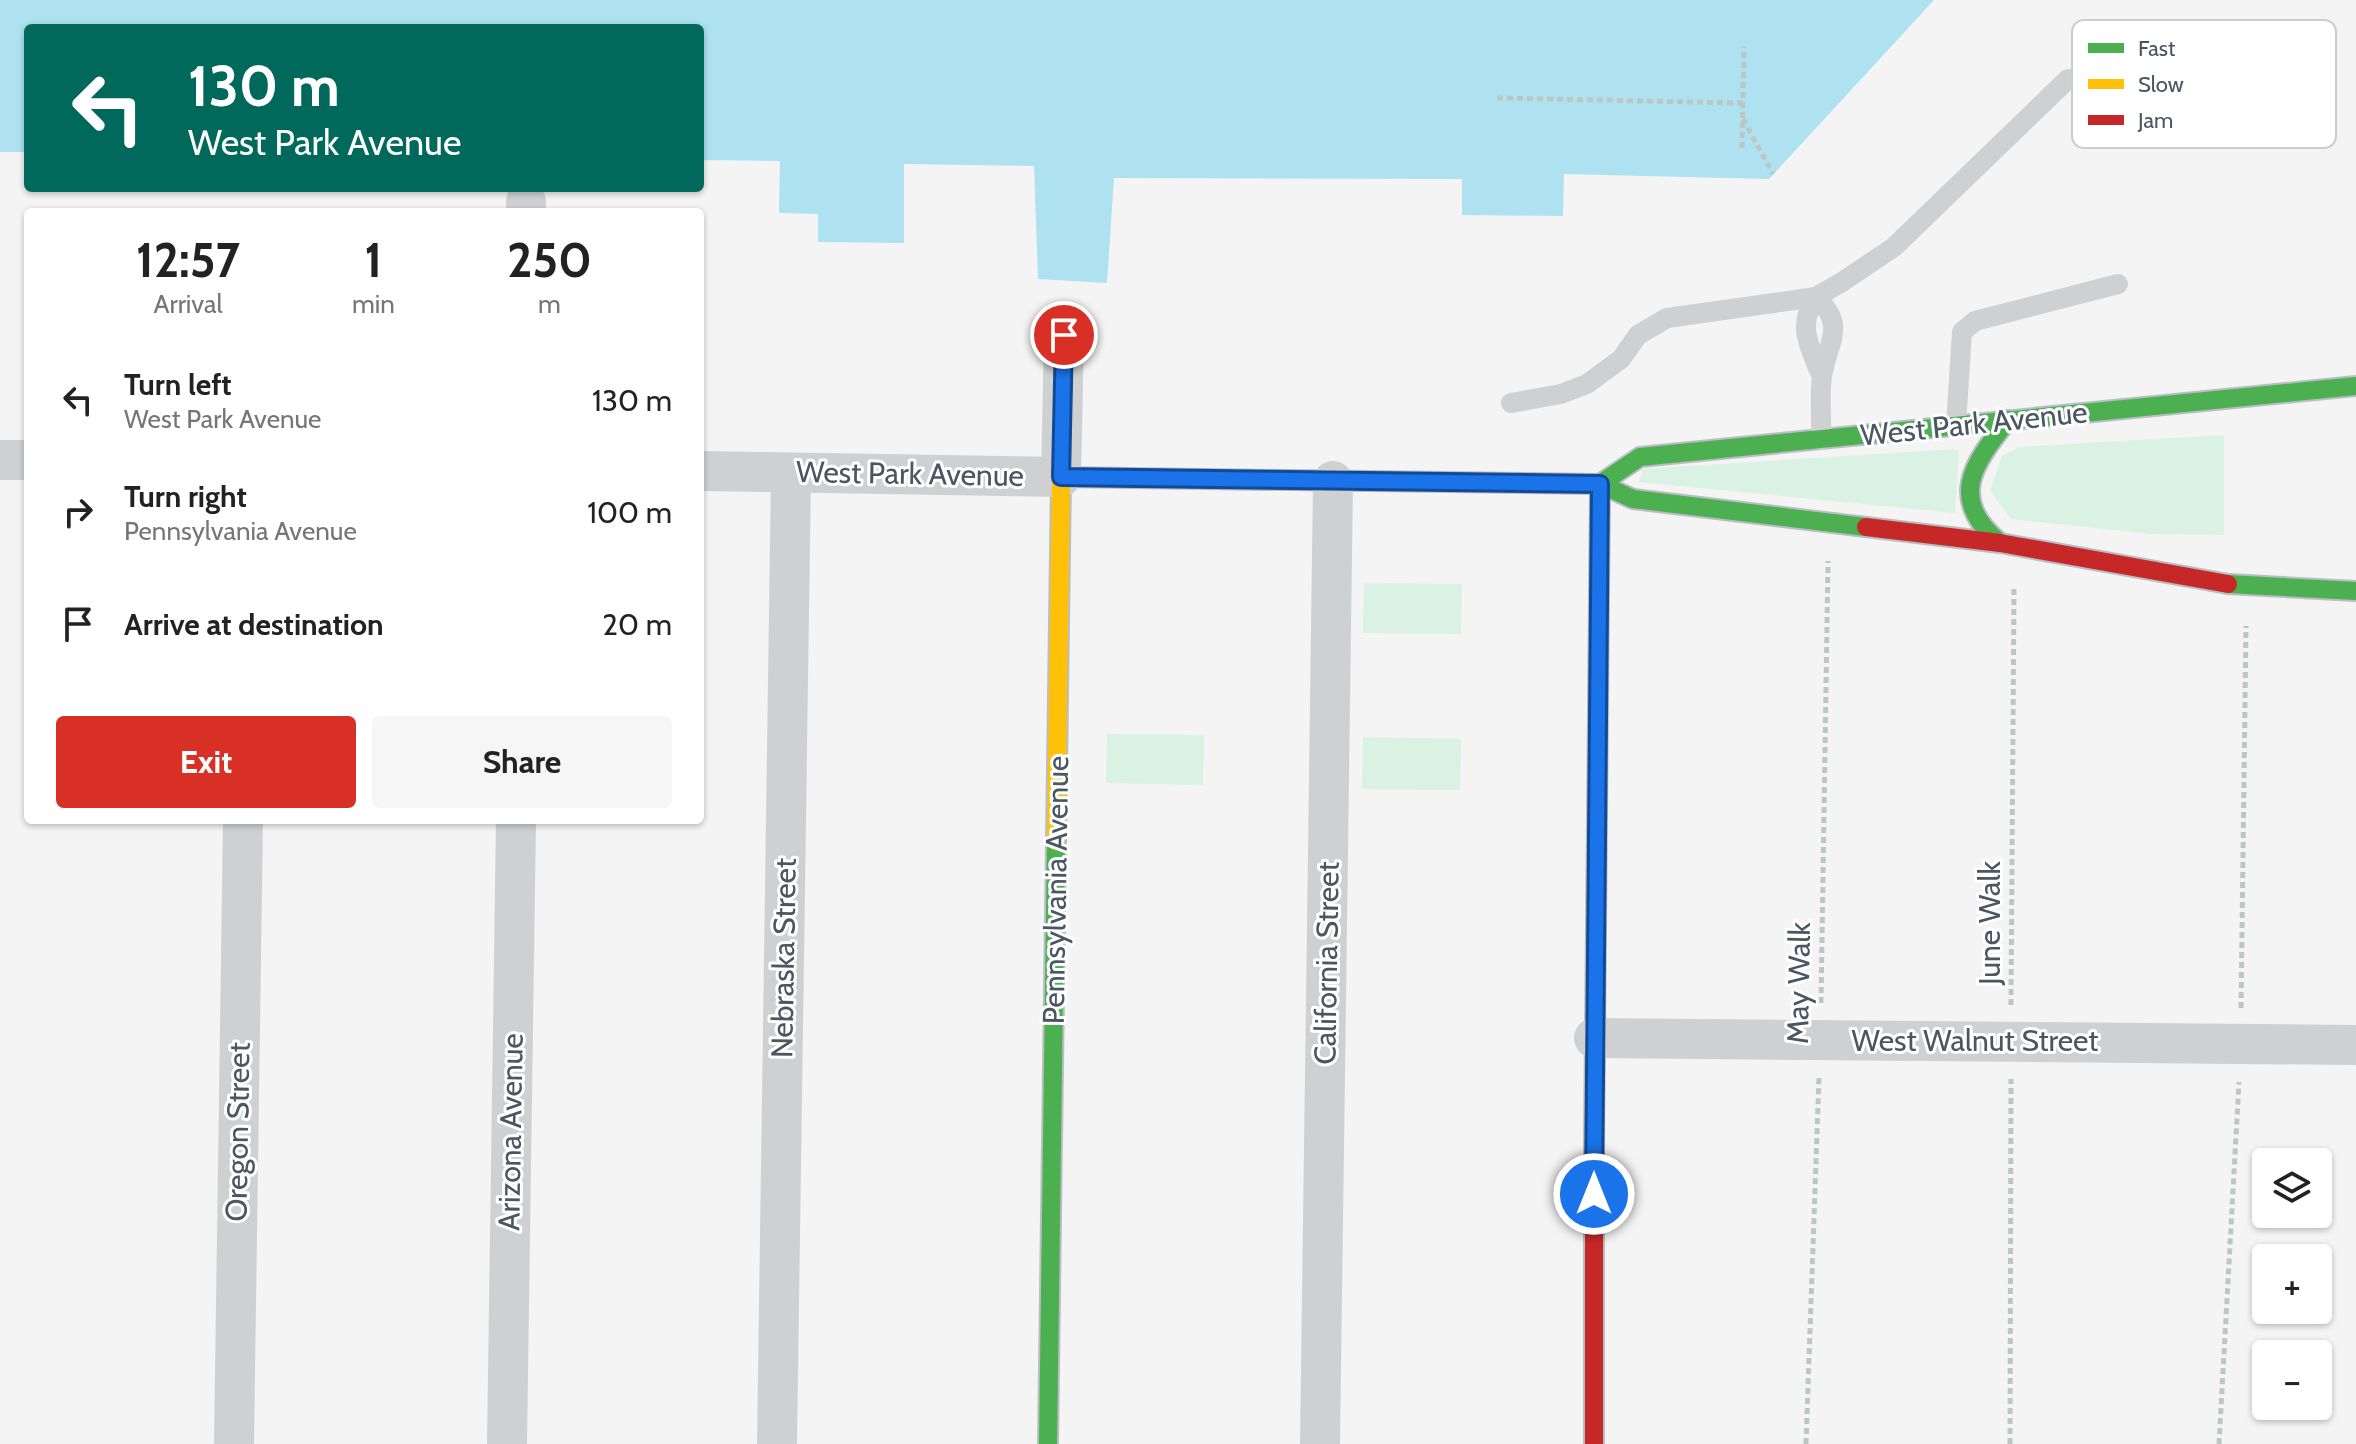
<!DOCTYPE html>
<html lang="en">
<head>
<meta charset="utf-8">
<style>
  :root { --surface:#fff; --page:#f6f6f6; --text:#222; --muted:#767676; --accent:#d93025 }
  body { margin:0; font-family:Cabin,sans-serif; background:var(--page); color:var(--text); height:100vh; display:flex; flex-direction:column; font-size:30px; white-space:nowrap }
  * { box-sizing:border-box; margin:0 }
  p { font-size:26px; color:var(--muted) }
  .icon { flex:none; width:44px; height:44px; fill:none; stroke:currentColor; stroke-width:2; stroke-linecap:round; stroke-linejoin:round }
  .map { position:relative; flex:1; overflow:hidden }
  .side { position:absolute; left:24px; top:208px; width:680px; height:616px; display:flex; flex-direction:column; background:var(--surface); border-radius:8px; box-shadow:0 2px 6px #0004 }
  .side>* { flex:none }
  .hud { position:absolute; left:24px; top:24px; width:680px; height:168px; border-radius:8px; box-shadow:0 2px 6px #0004; background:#00695c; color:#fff; overflow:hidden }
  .fabs { position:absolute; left:2252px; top:1148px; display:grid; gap:16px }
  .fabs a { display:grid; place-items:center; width:80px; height:80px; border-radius:8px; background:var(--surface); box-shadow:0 2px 6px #0004; font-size:40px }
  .pin { position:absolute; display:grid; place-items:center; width:68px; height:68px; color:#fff; margin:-34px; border:4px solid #fff; border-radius:50%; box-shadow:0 2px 8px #0007 }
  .me { position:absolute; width:88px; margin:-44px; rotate:0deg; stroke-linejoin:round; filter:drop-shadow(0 0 6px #0008) }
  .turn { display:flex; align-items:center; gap:28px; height:168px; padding:0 32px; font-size:36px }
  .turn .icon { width:104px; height:104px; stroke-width:2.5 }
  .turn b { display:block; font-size:56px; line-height:68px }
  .eta { display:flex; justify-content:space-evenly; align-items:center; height:136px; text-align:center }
  .eta b { font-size:48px; font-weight:700; line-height:56px }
  .button { display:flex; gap:16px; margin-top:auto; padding:16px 32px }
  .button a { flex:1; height:92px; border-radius:8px; background:var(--accent); color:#fff; font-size:32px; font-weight:700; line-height:92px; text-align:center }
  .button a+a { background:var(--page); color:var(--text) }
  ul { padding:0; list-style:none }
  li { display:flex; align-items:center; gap:24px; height:112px; padding:0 32px }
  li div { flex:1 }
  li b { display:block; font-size:30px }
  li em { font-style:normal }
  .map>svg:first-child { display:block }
  .green { fill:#d9f2e3 }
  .water { fill:#aee2f0 }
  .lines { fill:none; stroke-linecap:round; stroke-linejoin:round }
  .fast-casing { stroke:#b9bec3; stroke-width:22 }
  .slow-casing { stroke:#b9bec3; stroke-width:22 }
  .jam-casing { stroke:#b9bec3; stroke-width:22 }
  .path { stroke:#bcc7c4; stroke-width:5; stroke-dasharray:6 4; stroke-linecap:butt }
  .lane { stroke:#ced0d2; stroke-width:20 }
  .street { stroke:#ced0d2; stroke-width:40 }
  .fast { stroke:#4caf50; stroke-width:18 }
  .slow { stroke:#ffc107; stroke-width:18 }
  .jam { stroke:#c62828; stroke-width:18 }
  .route-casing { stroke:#114b97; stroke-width:20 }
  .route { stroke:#1a73e8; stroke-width:14 }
  .labels { text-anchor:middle; stroke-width:6; stroke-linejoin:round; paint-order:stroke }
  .street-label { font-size:30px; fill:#4a5661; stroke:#fff }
  .key { fill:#fff; stroke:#c9ccd0; stroke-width:2 }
  .key-label { font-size:22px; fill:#4a5661 }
</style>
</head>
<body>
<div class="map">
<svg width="2356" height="1444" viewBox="0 0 2356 1444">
  <rect width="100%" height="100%" fill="#f4f4f4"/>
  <path class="green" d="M2224,435v100l-72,-1 -141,-15 -21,-28 12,-35 18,-9z
    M1956,449l3,4 -4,60 -316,-31 4,-13z
    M1364,583l98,1 -1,50 -98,-1z
    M1107,734l97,1 -1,50 -97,-2z
    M1363,737l98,2 -1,51 -98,-1z"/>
  <path class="water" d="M0,0h1934l-165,179 -205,-5 -1,42 -101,-1v-36l-348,-1 -7,105 -69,-4 -4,-113 -130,-2v79l-86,-1v-28l-39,-1 1,-52 -80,-1v-132h-672v124h-28z"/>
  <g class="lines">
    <defs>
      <path id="fast" d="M1202,479l398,5 33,15 233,28
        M1600,484l40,-27 716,-71
        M2000,543c-52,-44 -28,-78 8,-123
        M2228,584l128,7
        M1594,1143l6,-659
        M1048,1444l8,-603"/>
      <path id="slow" d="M1056,841l5,-364 141,2"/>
      <path id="jam" d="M1866,527l134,16 228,41
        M1594,1143v301"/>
    </defs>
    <use href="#fast" class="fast-casing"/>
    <use href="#slow" class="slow-casing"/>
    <use href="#jam" class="jam-casing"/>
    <path class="path" d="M1497,98l246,5
      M1743,119l30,55
      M1742,148l2,-101
      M1821,1003l7,-442
      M2011,1005l3,-418
      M2241,1008l5,-382
      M1806,1444l13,-367
      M2010,1444l1,-365
      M2219,1444l20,-362"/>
    <path class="lane" d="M1511,403l50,-9 26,-10 34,-25 17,-24 29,-17 149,-21 26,-15 52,-35 174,-168
      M1956,426l6,-94 13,-11 143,-37
      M1821,439c1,-20 -2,-43 1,-63 6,-35 25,-50 -6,-79 -20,28 -6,51 6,80"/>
    <path class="street" d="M526,212v-10
      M0,460h28
      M700,471l361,6 3,-142
      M1594,1038l762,7
      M234,1444l9,-624
      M507,1444l9,-624
      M777,1444l14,-971
      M1320,1444l13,-963"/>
    <use href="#fast" class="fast"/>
    <use href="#slow" class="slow"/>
    <use href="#jam" class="jam"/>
  </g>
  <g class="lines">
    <defs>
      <path id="route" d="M1064,335l-3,142 539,7 -6,710"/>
    </defs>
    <use href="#route" class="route-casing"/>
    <use href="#route" class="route"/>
  </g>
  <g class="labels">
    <g class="street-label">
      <text transform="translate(1974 424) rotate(-6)" y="10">West Park Avenue</text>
      <text transform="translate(910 474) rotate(1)" y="10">West Park Avenue</text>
      <text transform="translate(1056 890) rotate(-89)" y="10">Pennsylvania Avenue</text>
      <text transform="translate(1990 923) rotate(-90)" y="10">June Walk</text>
      <text transform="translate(784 958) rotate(-89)" y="10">Nebraska Street</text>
      <text transform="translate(1327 963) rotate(-89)" y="10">California Street</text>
      <text transform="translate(1799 983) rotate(-89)" y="10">May Walk</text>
      <text x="1975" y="1051">West Walnut Street</text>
      <text transform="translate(238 1132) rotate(-89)" y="10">Oregon Street</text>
      <text transform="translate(511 1132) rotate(-89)" y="10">Arizona Avenue</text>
    </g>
  </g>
  <rect x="2072" y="20" width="264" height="128" rx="12" class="key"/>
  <rect x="2088" y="43" width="36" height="10" fill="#4caf50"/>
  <rect x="2088" y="79" width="36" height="10" fill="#ffc107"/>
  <rect x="2088" y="115" width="36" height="10" fill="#c62828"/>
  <g class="key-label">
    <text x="2138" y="56">Fast</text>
    <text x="2138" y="92">Slow</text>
    <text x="2138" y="128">Jam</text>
  </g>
</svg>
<div class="fabs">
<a><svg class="icon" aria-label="layers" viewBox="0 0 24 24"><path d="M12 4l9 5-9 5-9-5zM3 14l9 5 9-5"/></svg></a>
<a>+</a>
<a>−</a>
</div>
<div class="pin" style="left:1064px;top:335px;background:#d93025"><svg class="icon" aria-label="arrive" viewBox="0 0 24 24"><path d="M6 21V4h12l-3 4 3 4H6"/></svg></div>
<svg class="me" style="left:1594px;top:1194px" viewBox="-20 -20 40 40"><circle r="17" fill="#1a73e8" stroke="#fff" stroke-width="3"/><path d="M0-11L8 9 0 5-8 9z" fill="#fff"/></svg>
<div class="hud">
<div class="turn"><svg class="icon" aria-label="left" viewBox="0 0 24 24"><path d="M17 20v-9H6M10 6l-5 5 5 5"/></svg><div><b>130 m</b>West Park Avenue</div></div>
</div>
<section class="side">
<div class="eta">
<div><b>12:57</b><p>Arrival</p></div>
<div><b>1</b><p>min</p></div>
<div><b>250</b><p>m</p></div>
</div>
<ul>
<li><svg class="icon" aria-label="left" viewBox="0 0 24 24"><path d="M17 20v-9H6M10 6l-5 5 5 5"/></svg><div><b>Turn left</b><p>West Park Avenue</p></div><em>130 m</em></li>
<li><svg class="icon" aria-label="right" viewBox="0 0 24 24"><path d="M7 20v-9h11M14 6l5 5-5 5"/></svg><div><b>Turn right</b><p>Pennsylvania Avenue</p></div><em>100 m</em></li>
<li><svg class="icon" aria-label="arrive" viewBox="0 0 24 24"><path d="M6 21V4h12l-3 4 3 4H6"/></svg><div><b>Arrive at destination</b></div><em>20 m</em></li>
</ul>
<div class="button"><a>Exit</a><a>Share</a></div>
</section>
</div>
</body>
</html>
